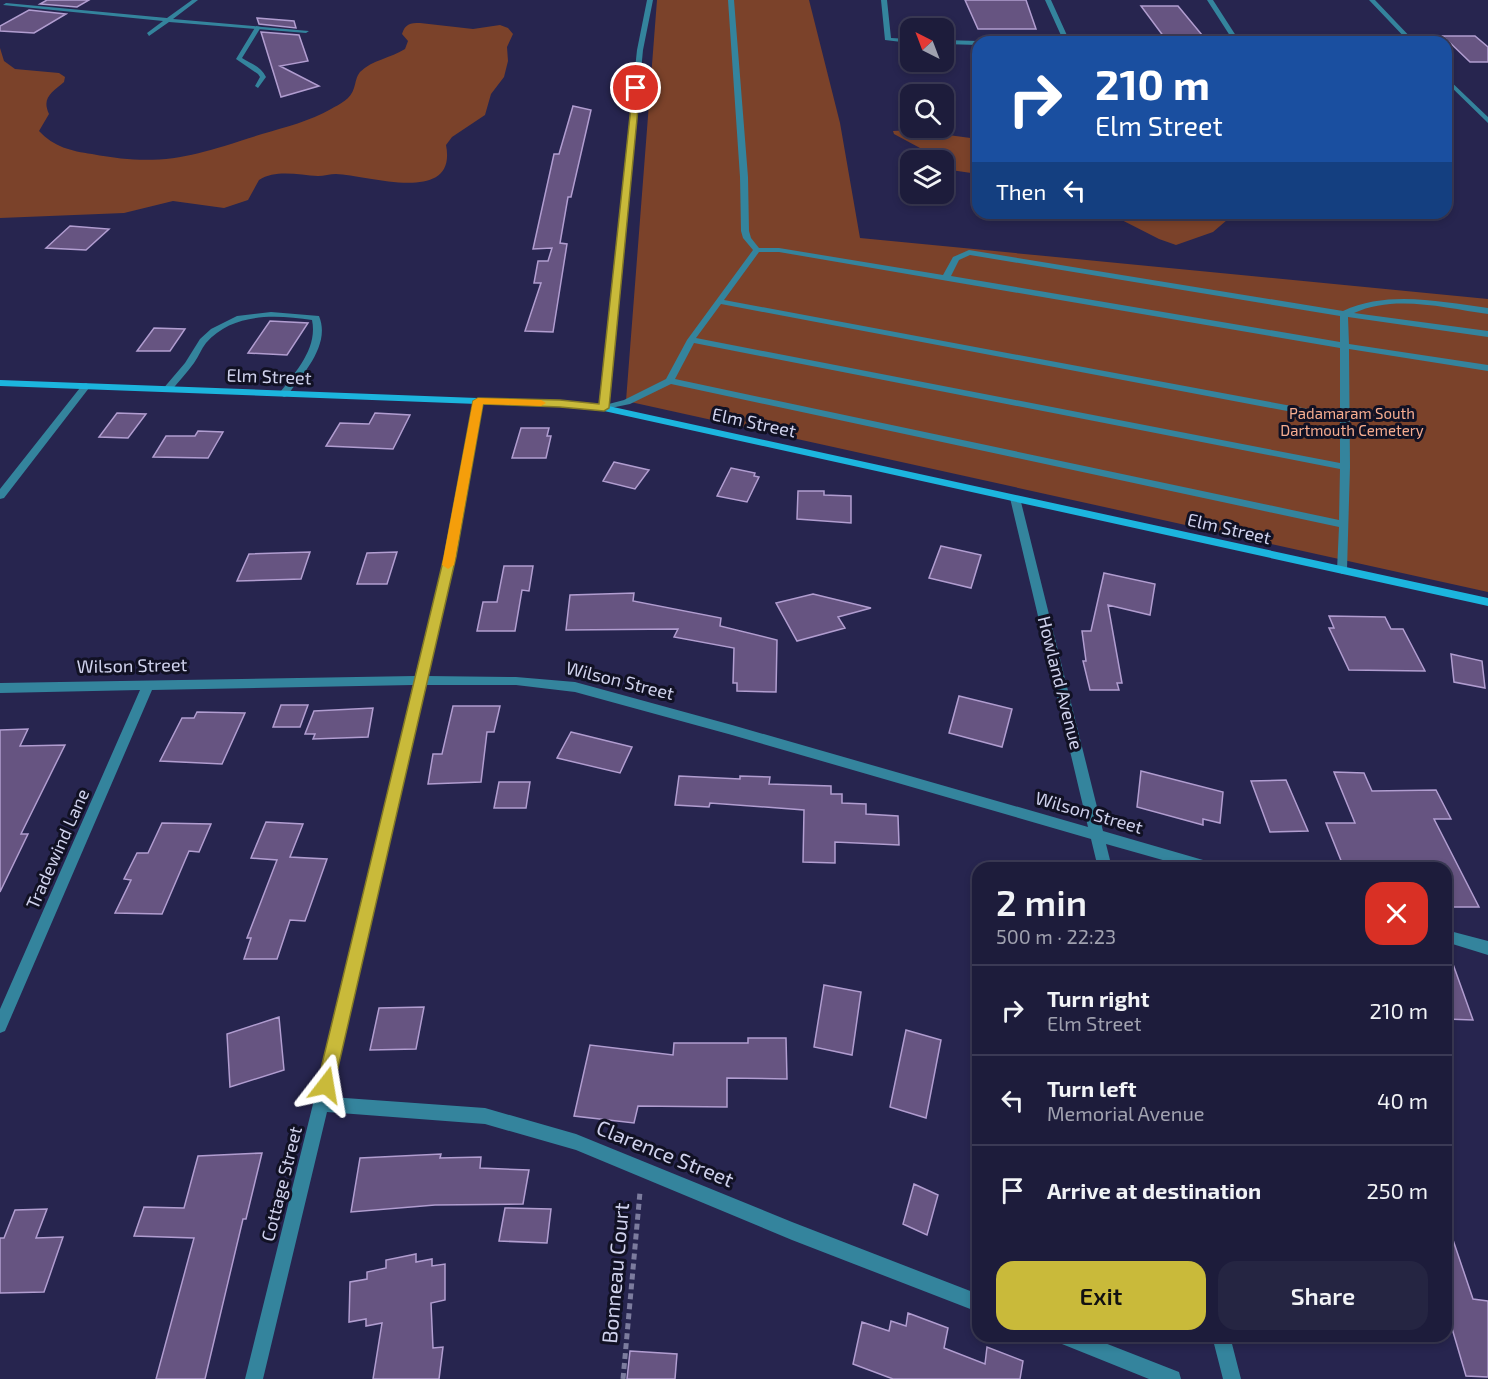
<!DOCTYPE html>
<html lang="en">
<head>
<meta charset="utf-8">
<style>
  :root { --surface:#1d1c3b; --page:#252542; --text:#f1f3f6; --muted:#a0a1af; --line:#3b3a55; --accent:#c9ba3a }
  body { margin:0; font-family:"Exo 2",sans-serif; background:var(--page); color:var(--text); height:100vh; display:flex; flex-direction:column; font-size:22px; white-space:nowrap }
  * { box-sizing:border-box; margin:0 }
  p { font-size:20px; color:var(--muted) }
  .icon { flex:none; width:33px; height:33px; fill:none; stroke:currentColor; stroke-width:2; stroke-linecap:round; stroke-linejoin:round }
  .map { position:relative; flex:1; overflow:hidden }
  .panel { position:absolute; left:972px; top:862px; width:480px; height:480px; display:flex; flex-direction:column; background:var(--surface); border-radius:18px; box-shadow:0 3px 9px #0003,0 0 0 2px var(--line) }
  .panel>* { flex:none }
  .hud { position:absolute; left:972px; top:36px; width:480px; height:183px; border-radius:18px; box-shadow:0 3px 9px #0003,0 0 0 2px var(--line); background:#1a4fa0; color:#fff; overflow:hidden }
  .needle { width:39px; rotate:318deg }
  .tools { position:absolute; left:900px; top:18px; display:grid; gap:12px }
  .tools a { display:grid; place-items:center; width:54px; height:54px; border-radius:12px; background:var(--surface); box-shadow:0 3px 9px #0003,0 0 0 2px var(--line); font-size:30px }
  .pin { position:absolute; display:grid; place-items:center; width:51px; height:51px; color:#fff; margin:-26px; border:3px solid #fff; border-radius:50%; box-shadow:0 2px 6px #0007 }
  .me { position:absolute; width:66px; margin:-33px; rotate:14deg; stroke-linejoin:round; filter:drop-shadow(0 0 4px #0008) }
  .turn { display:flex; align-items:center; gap:21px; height:126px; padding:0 24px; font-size:27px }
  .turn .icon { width:78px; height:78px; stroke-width:2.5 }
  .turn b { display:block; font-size:42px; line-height:51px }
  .then { display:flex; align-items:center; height:57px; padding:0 24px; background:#0003; gap:12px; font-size:22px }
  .round { display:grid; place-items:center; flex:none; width:63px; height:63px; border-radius:18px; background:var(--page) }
  .overview { display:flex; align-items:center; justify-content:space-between; height:102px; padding:0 24px }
  h1 { font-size:36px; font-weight:600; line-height:45px }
  .primary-button { display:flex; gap:12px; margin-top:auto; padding:12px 24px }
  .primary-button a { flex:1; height:69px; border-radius:18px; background:var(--accent); color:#111; font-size:24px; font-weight:600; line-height:69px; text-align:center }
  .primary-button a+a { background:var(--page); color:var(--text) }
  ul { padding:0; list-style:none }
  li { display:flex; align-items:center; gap:18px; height:90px; padding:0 24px; border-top:2px solid var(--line) }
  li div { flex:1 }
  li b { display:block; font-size:22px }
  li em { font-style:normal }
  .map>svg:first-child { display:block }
  .green { fill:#7b422a }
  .building { fill:#665481; stroke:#b19dd0; stroke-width:1.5 }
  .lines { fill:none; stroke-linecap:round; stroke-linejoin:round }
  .path { stroke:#7c7c9e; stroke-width:5; stroke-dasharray:6 4; stroke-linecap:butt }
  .lane { fill:#34849d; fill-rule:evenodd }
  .street { fill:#34849d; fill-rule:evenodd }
  .secondary { fill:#1cb5de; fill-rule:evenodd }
  .route { fill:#c9ba3a; stroke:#837926; stroke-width:1.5 }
  .slow { fill:#f59e0b }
  .labels { text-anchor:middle; stroke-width:6; stroke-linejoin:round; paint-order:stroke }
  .far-park-label { font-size:15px; fill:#f7ad90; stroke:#111124 }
  .street-label { font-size:18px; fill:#d0d2ed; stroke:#111124 }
  .near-street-label { font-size:21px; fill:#d0d2ed; stroke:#111124 }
</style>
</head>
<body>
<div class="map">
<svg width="1488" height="1379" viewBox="0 0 1488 1379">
  <rect width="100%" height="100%" fill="#27254f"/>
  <path class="green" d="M657,0h152l31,123 20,115 628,61v293l-862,-191z
    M420,23l53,6 27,-4 8,3 5,6 -6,13 1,14 -4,16 -13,17 -6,21 -33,22 -6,8c12,61 -79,30 -110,29 -6,0 -12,2 -18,2 -19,-1 -42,-7 -59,4l-11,20 -24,8 -51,-7 -49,12 -124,5v-170l4,13 11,8 44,4 6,4 -1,5c-11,10 -23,15 -15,32l-10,17c15,16 32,20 53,23 72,14 103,1 170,-20 24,-7 48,-13 69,-25 9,-5 20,-10 23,-21 2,-6 2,-11 6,-16 12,-12 31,-14 45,-23l3,-8 -6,-7c3,-10 8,-11 18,-11z
    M911,130l67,9v35l-34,-5v-9h-18l-6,-12 -26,-14 -1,-3z
    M1108,213h124l-5,7 -14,12 -37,13 -17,-6z"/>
  <path class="building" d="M47,0h42l-12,7 -37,-3z
    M965,0h61l10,29h-58z
    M1141,6h37l29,35h-40z
    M29,10l37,4 -32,19 -34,-2v-5z
    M257,18l37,3 2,7 -37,-4z
    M261,32l38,3 9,26 -28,5 39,20 -38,11z
    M1443,36h32l13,11v15h-18z
    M573,106l18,4 -20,87h-3l-8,46 7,1 -14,88 -28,-1 16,-48h-7l4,-22h10l4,-13 -19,1 21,-95h5z
    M70,226l39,3 -23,21 -40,-2z
    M270,321l38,2 -21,32 -39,-2z
    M154,328l31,1 -15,22h-33z
    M117,413l29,1 -18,24 -29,-1z
    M375,413l35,2 -17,34 -67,-3 14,-23 29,1z
    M521,428h28l-2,8h4l-5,22h-34z
    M198,431l25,1 -15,26 -55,-1 13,-21h29z
    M614,462l35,8 -14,19 -32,-8z
    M731,468l24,5 -1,3 5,1 -12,25 -30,-6z
    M798,491h26v4l27,1v27l-54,-4z
    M941,546l40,9 -10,33 -42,-10z
    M310,552l-9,27 -64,2 12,-27z
    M397,552l-10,32h-30l10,-31z
    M504,566h29l-4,25 -7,-1 -7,41h-38l6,-29h14z
    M1104,573l51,11 -5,31 -42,-10 14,78h-5l2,7h-29l-7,-29h3l-4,-30h9z
    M634,593l-1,8 88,17 -1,8 57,14 -1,52 -39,-1v-8h-4l1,-35 -60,-11 4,-8 -112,1 4,-35z
    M813,594l58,14 -33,9 7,11 -48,13 -21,-38z
    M1329,616l56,1 6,12h12l22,42 -76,-1 -20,-42h5z
    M1451,654l31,7 3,27 -31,-6z
    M959,696l53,13 -10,38 -53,-14z
    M281,705h27l-8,22h-27z
    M453,706h47l-6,26h-7l-6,50 -53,2 5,-30h9z
    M373,708l-5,29 -55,2 2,-5h-10l9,-23z
    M197,712l48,1 -23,51 -62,-3 22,-43h12z
    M28,729l-8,17 45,-1 -44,89h7l-28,58v-162z
    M571,732l61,15 -12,26 -63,-15z
    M1141,771l82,21 -3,31 -17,-4v6l-66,-18z
    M1334,772l30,1 8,18 64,-1 15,29h-17l45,88h-33v-39h-102l-18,-45h29z
    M679,776l61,3v-3l30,1 -1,7 62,2v8h11v9l24,1v10l32,2 1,29 -64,-3v21l-32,-1 1,-52 -94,-7 -1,4 -34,-2z
    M1286,780l22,51 -38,1 -19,-51z
    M499,782h31l-4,26h-32z
    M266,822l37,2 -13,33 37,2 -22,62 -15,-1 -13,39h-33l7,-21h-4l30,-78 -26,-2z
    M162,823l49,1 -12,28 -10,-1 -27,63 -47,-1 16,-33 -7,-1 13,-26h11z
    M1446,953h3l24,67 -27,-1z
    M824,985l37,7 -9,63 -38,-8z
    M424,1007l-8,42 -46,1 9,-42z
    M279,1017l5,53 -54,17 -3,-53z
    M906,1030l35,10 -15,78 -36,-11z
    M748,1038h38l1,41 -60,-1v29l-89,-1 -4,17 -60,-7 16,-71 83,10 1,-12h74z
    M262,1153l-16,66h-3l-38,160h-49l38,-141 -60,-2 10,-29 40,1 14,-52z
    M441,1154l-1,4 41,-1 -1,11 49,2 -6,34 -88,1 -84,7 9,-54z
    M914,1184l24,11 -11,40 -24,-11z
    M505,1208l46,1 -4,34 -48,-2z
    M47,1209l-11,29 27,-1 -19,55 -44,1v-55h4l11,-28z
    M1450,1231l23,68 15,2v76l-22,-1 -20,-68v-76z
    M416,1254v8l16,-3v7l13,-2v36l-14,3 2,45 10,-1 -4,32h-66l9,-56 -16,3v-7l-17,3 1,-40 17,-3v-7l19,-4v-8z
    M908,1313l40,15 -4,20 41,16 2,-17 36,14 -3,18h-127l-40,-15 9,-42 27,9 2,-10 15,5z
    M630,1351l47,3 -2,25h-48z"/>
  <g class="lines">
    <path class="path" d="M623,1379l17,-187"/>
    <path class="lane" d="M728,0h6l14,177 1,54 2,7 8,10h20l164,27 10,-18 16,-7 374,61c46,-21 97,-9 145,-3v6c-42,-6 -94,-20 -134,-1l134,18v6l-140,-20 1,27 139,21v6l-139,-22 1,118 -3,103 -5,4 -5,-4 2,-43 -668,-143 -41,20 -29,6v-4l23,-6 42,-21 21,-39 66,-90 -10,-12 -2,-7 -1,-54zM759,252h20l561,96v67l-616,-115zM970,255l370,61v26l-389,-66 8,-16zM721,304l619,117v42l-644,-125zM694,343l646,126 -1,51 -664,-141z
      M256,26l5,1 -19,31c10,6 19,9 24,19l-8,11 -3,-2 5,-9 -2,-3 -22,-15z
      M271,312l48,4c12,29 -16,58 -32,80l-3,1 -5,-3c16,-22 39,-45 33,-74 -36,-5 -79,-8 -106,23 -5,6 -7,13 -12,20 -7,10 -16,19 -24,29h-6l-2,-2 23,-27 15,-24 11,-10 26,-13z"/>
    <path class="street" d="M192,0h6l-25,19 136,12 -3,2 -137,-11 -20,14 -2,-3 16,-12 -160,-16 3,-2 161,15z
      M647,0h6l-10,50 -34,358 -5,3 -5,-3 38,-358z
      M881,0h6l4,38 19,1v4l-25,-3z
      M1045,0h6l19,42h-6z
      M1207,0h6l27,42h-6z
      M1369,0h6l40,42h-6z
      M944,40l34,1 2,1h-2v3l-34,-1z
      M1446,77l42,40v6l-42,-41z
      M86,383l5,3 -2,2 -85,110 -4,1v-10l83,-105z
      M478,398l5,3 -28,156 -28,119 89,1 59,5 157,43 356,102 -78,-329 5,-3 5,3 83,333 107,31 5,2 2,4h-26l-85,-24 6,24h-14l-7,-29 -359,-104 -157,-43 -59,-7h-91l-94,412 154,11 91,26 216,88 186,72v18l-186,-72 -216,-90 -91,-26 -158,-12 -64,267h-18l92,-372 76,-322 -261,5 -147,341 -5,2v-24l140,-319 -140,3v-10l415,-7 30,-119 28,-156z
      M1446,930l42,11v14l-42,-13z
      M1054,1336h33l92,36 2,7h-32l-92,-37z
      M1212,1336h18l11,43h-18z"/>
    <path class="secondary" d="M0,380l560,21 44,4 884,193v8l-884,-195 -44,-4 -560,-21z"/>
  </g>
  <path class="route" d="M636,85l4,3 -31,320 -5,3 -44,-4 -77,-3 -27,153 -122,528 -2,6 -6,3 -7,-3 -2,-6 127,-528 29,-156 5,-3 82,2 39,4 34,-316z"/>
  <path class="slow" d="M478,398l63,2 5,3 -5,3 -58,-2 -29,161 -6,4 -6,-4 31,-164z"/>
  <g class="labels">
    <g class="far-park-label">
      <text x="1352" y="419">Padamaram South<tspan x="1352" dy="17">Dartmouth Cemetery</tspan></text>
    </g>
    <g class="street-label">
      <text transform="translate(269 377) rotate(2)" y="6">Elm Street</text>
      <text transform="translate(754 423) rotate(12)" y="6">Elm Street</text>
      <text transform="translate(1229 529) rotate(13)" y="6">Elm Street</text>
      <text transform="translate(132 666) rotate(-1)" y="6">Wilson Street</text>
      <text transform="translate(620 681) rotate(14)" y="6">Wilson Street</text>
      <text transform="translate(1060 683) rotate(76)" y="6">Howland Avenue</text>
      <text transform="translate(1089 813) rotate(16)" y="6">Wilson Street</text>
      <text transform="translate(58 849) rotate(-66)" y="6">Tradewind Lane</text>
      <text transform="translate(282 1184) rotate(-76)" y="6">Cottage Street</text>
    </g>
    <g class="near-street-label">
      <text transform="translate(665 1154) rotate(22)" y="7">Clarence Street</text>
      <text transform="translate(616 1273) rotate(-85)" y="7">Bonneau Court</text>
    </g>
  </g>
</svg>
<div class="tools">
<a><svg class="needle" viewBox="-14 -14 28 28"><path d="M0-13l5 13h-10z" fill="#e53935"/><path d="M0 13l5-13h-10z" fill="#a0a1af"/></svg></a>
<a><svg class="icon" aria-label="search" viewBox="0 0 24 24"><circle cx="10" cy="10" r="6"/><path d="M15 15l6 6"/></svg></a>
<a><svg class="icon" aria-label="layers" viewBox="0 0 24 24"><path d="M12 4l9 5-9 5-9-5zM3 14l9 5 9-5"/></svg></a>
</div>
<div class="pin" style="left:636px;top:88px;background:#d93025"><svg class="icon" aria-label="arrive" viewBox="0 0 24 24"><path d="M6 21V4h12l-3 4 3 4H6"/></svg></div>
<svg class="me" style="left:326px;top:1085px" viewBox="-20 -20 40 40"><path d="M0-17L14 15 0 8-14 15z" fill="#c9ba3a" stroke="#fff" stroke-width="4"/></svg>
<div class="hud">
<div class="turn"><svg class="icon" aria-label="right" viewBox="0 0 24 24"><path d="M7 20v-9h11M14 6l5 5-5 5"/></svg><div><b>210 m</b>Elm Street</div></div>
<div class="then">Then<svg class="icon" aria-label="left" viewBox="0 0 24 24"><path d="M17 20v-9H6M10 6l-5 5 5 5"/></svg></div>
</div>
<section class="panel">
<div class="overview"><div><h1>2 min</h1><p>500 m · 22:23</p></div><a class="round" style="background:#d93025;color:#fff"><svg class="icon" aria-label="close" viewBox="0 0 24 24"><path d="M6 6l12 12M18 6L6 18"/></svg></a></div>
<ul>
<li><svg class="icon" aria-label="right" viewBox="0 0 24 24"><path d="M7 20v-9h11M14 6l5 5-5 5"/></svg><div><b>Turn right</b><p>Elm Street</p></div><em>210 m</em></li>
<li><svg class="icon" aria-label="left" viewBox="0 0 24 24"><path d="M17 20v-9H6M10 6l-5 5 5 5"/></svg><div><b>Turn left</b><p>Memorial Avenue</p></div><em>40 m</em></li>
<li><svg class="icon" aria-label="arrive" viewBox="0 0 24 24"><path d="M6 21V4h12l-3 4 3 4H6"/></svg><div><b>Arrive at destination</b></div><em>250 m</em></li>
</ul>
<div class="primary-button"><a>Exit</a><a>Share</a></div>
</section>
</div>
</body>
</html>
